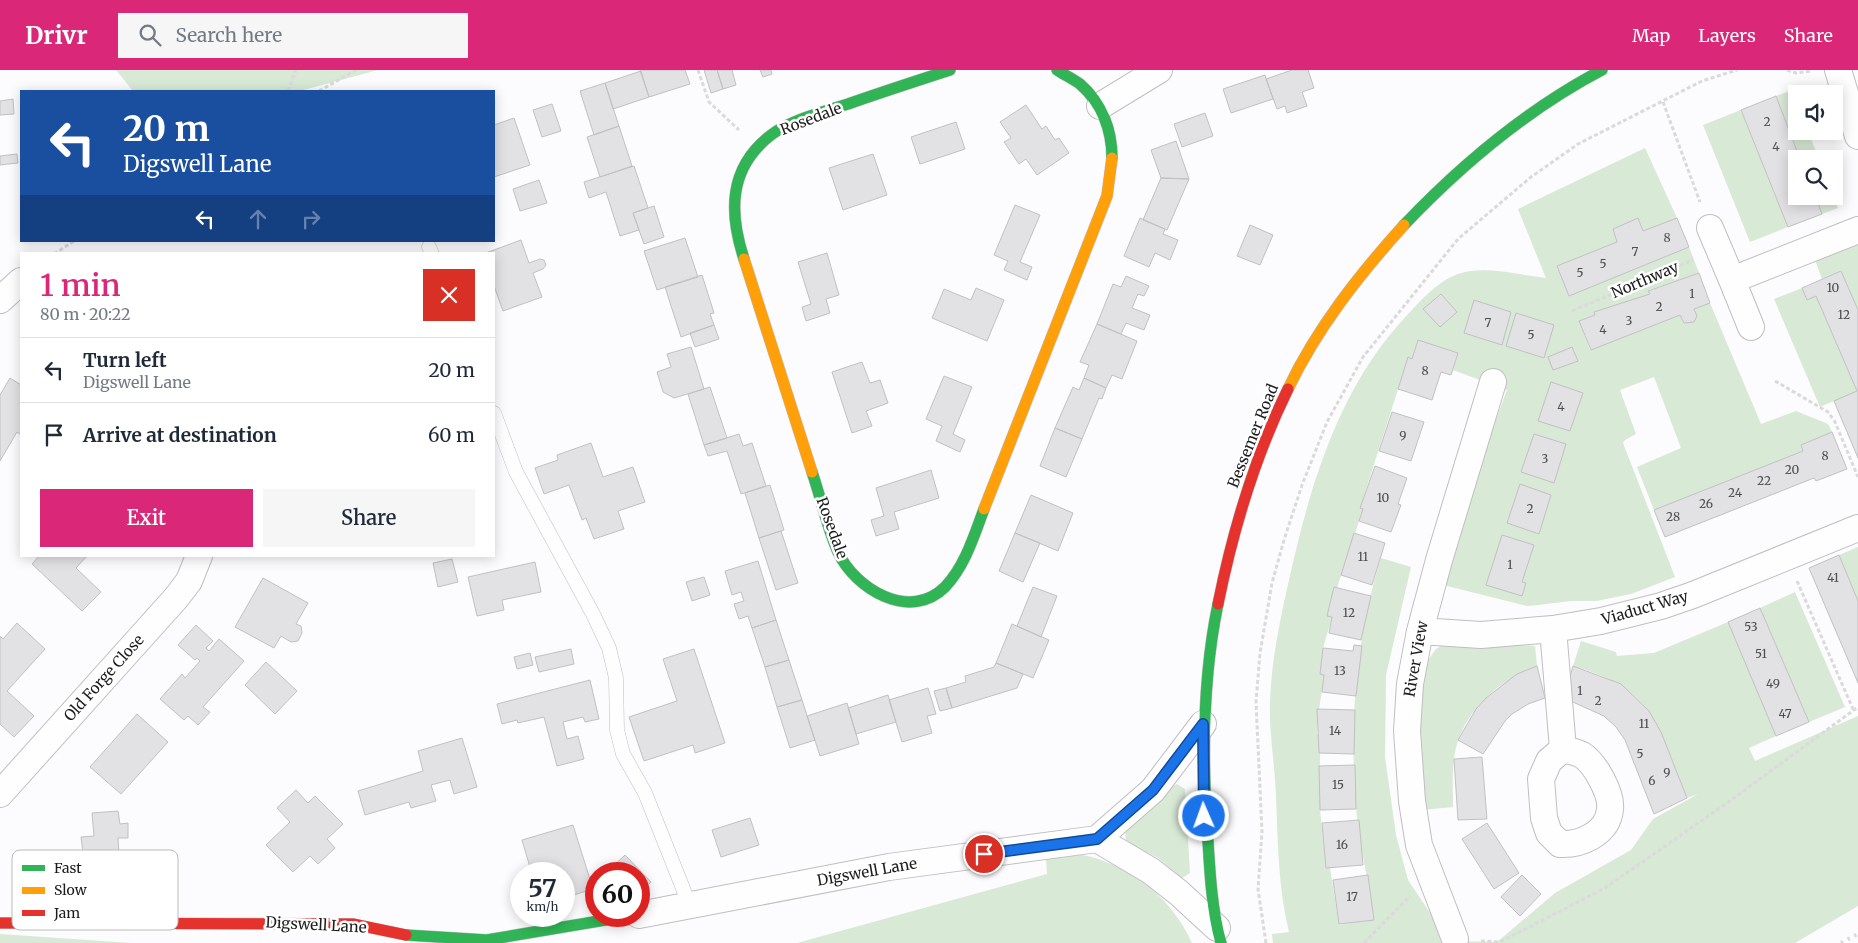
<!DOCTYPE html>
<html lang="en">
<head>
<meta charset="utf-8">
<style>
  :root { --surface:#fff; --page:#f6f6f7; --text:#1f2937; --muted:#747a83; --line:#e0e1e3; --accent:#db2777 }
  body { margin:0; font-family:Merriweather,serif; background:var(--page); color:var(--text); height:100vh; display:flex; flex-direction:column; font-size:19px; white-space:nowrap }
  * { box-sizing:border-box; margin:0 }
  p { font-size:16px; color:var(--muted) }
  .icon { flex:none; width:28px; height:28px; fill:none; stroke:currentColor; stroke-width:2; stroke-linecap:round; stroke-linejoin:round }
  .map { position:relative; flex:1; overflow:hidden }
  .panel { position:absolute; left:20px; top:182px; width:475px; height:305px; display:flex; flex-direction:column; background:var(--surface); border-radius:0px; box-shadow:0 2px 12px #0003 }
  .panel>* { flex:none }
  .guide { position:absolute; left:20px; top:20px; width:475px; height:152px; border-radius:0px; box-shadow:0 2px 12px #0003; background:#1a4fa0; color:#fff; overflow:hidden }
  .controls { position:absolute; left:1788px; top:15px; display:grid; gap:10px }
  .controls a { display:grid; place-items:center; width:55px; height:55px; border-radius:0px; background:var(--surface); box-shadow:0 2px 12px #0003; font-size:25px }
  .speed { position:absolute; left:510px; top:792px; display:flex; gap:10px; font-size:25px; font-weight:700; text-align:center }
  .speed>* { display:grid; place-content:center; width:65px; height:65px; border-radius:50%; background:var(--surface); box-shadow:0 2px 12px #0003; line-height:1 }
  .speed small { font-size:12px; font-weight:400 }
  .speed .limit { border:8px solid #d22; background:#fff; color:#111 }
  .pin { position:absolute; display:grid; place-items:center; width:42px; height:42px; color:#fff; margin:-21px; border:2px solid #fff; border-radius:50%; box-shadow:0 1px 5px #0007 }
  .me { position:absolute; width:55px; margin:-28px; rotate:358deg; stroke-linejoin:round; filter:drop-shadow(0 0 4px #0008) }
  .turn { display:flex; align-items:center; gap:18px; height:105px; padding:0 20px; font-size:22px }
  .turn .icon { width:65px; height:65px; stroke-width:2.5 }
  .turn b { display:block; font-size:35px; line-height:42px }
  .lanes { display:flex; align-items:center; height:48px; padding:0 20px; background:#0003; justify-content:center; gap:25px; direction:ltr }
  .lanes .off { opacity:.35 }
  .round { display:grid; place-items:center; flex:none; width:52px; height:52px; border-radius:0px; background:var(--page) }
  .summary { display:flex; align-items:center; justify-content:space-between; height:85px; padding:0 20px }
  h1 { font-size:30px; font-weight:600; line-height:38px; color:var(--accent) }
  .primary-button { display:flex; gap:10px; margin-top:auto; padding:10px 20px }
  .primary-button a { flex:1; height:58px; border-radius:0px; background:var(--accent); color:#fff; font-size:20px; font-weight:600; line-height:58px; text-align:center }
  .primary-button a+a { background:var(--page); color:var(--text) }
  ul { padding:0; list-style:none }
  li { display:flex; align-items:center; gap:15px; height:65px; padding:0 20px; border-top:1px solid var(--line) }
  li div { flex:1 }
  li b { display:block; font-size:19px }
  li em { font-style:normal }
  header { display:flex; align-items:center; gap:30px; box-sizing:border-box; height:70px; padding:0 25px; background:var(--accent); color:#fff }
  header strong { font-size:24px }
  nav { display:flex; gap:28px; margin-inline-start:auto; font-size:18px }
  .search { width:350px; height:45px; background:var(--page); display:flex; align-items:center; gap:12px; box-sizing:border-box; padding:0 18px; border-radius:0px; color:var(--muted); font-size:19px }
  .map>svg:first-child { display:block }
  .green { fill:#d8e9d5 }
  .building { fill:#e2e1e3; stroke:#c1c0c2 }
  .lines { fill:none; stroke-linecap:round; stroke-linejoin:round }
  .lane-casing { stroke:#c0bec0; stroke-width:15 }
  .street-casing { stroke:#c0bec0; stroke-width:28 }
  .fast-casing { stroke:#c0bec0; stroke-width:12 }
  .slow-casing { stroke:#c0bec0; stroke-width:12 }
  .jam-casing { stroke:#c0bec0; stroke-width:12 }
  .path { stroke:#dadada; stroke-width:3; stroke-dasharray:4 2.5; stroke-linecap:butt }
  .lane { stroke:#fffeff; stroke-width:14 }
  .street { stroke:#fffeff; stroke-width:26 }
  .fast { stroke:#30b455; stroke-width:11 }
  .slow { stroke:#ff9f0a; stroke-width:11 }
  .jam { stroke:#e5322d; stroke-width:11 }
  .rail { stroke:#d9d9da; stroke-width:4; stroke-dasharray:2.5 5; stroke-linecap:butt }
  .route-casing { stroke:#114b97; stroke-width:12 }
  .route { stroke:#1a73e8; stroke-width:9 }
  .labels { text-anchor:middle; stroke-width:5; stroke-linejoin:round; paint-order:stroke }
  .number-label { font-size:12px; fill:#4e4d4e }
  .street-label { font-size:15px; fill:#1c1c1d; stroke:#fff }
  .key { fill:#fff; stroke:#bbb; stroke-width:1 }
  .key-label { font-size:14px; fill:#1c1c1d }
</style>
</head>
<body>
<header>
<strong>Drivr</strong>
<div class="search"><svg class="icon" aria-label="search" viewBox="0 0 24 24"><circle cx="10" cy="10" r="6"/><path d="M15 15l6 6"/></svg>Search here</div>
<nav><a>Map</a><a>Layers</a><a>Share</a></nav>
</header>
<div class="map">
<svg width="1858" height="873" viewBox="0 0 1858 873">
  <rect width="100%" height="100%" fill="#fcfbfd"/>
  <path class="green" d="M116,0h262l-78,21h-167z
    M1792,20l4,11v30h12l11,28h-19l-24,-63z
    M1741,40l47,117 -38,15 -47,-117z
    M1645,78l32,70 -34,13 -5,-12 -25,10 4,13 -60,24 12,30 120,-49 10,26 -50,17 1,4 -56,18 1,3 -16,6 11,29 90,-35 4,8 10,-1 3,-6 -3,-7 16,-6 51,121 35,-13 32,13 4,8 -31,13 2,6 -149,59 -17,-43 44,-19 -27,-71 -34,13 16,44 -11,6 -2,3 52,134 -44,17 -35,7h-25l-33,4 -11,1 -84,-21 39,-128 25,-67 -54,-20 5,-17 -40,-13 -6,19 -4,-1 -48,150 3,1 -26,79h-3l-7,28 5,1 -9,31 -3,26 4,1c-2,21 -7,37 -7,59l3,1v75l6,58h4l9,57 35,-6c-5,-37 -15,-74 -18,-112 -7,-82 0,-171 25,-249l30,9 -25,108 -1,82 11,78 12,45 41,61 48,1 58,-49 76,-43 22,-31 45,-25 -11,4c-28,-70 -33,-110 -114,-132l8,-25 35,11 1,4 37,-3 74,-31 48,114 -27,12 6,13 103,-45v190l-63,37h-522l-1,-9 17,-2c-11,-45 -11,-90 -13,-136 -1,-31 -7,-62 -6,-93 1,-41 10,-83 19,-123 20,-90 48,-187 111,-257 16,-17 35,-41 58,-49 28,-9 59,1 88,4l-28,-69z
    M1815,126h18l5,12 -16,6z
    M1858,170v70l-17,-39 -19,8 -8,-22z
    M1802,218l5,12 9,-4 41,95 -37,16 -46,-108z
    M1858,477v54l-19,-46z
    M1795,522l50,115 -36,15 -49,-114z
    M1449,571l86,5 2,20c-34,13 -67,39 -79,75 -7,20 -5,44 -5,66l-31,3 -5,-44 4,-96 15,-21z
    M1177,714l8,5 5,84 -8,5 -24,-20 -32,-16 -1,-12 25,-19 22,-24z
    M1070,783c53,6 100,41 122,90h-395l250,-69 -1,-16z
    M0,864l131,9h-131z"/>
  <path class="building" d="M640,0h45l5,14 -41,13z
    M704,0h13l6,19 -12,4z
    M717,0h15l4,15 -13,4z
    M760,0h11l1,4 -9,3z
    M1292,0h16l6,18 -12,4 5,14 -20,7 -2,-7 -8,3 -11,-30z
    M641,1l8,26 -36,12 -8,-26z
    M1265,5l8,24 -42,14 -8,-24z
    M605,13l14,43 -25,9 -14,-44z
    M1776,26l24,63h-4v37h19l7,18 -34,13 -47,-117z
    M13,29l1,15 -14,1v-14z
    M552,34l9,27 -19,6 -9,-27z
    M1026,35l16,24 4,-3 9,14 4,-2 10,15 -32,22 -11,-16 -7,5 -15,-22 7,-4 -11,-16z
    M1205,43l8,23 -31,11 -8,-23z
    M514,48l16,47 -36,12v-52z
    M956,52l9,27 -45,15 -9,-27z
    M619,56l13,40 -32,11 -13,-40z
    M1176,71l13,38 -28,-1 -10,-28z
    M17,84l1,9 -18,2v-9z
    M873,84l14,41 -44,15 -14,-42z
    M634,96l14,42 -15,5 6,17 -19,6 -14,-44 -17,6 -5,-16z
    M1161,108l28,1 -22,51 -24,-10z
    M539,110l8,23 -27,8 -7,-22z
    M1015,135l25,10 -20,47 12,5 -5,13 -23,-10 4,-9 -14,-6z
    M654,136l10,31 -20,7 -11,-31z
    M1140,148l25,11 -2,5 15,6 -8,20 -15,-7 -6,14 -25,-11z
    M1638,148l5,13 34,-13 12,29 -120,49 -12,-30 60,-24 -4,-13z
    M1250,155l23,10 -13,30 -23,-9z
    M685,168l13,39 -41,13 -13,-39z
    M521,170l8,23 11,-4 4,1 2,5 -3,4 -10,4 9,24 -39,14 -9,-25v-32h-11z
    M827,183l12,42 -13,4 4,14 -24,8 -4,-14 9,-3 -13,-42z
    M1841,201l17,39v148l-24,-57 23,-10 -41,-95 -9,4 -5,-12z
    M1699,203l11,30 -16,6 3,7 -3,6 -10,1 -4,-8 -89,35 -12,-29 16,-6 -1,-3 56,-18 -2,-3z
    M702,205l12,38 -4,1 4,11 -33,12 -16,-50z
    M1126,206l23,10 -5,10 -6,-2 -6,14 18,7 -6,15 -18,-7 -5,11 -24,-10 16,-40 8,3z
    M976,218l28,12 -17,41 -55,-23 12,-29 27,11z
    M1441,224l16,18 -17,15 -17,-18z
    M1474,230l37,12 -9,33 -38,-12z
    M1516,243l38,12 -10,33 -38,-12z
    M1097,254l40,17 -15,38 -10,-4 -6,13 -22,-10 5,-13 -9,-3z
    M714,255l5,14 -24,8 -5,-14z
    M1418,270l40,13 -7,22 -10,-3 -9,28 -34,-11 10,-32 4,2z
    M691,277l13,42 -30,9 -11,-6 -6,-20 14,-5 -4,-13z
    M1572,277l6,14 -25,9 -5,-13z
    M862,292l8,21 10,-3 8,23 -22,8 6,15 -20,7 -20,-61z
    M944,306l28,11 -19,47 12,6 -5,12 -24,-11 6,-15 -16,-7z
    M10,308l11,7v50l-4,-3 -17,29v-66z
    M1084,308l22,10 -4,11 -3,-1 -17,41 -27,-11 18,-41 6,3z
    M1551,312l32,11 -13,38 -32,-10z
    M710,317l17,51 -23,7 -16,-51z
    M1392,342l32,10 -13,39 -32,-10z
    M1055,358l27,11 -16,38 -26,-11z
    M1832,362l15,37 -31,12 -2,-3 -149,59 -11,-27 149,-59 -2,-6z
    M739,364l4,12 9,-3 14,43 -25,8 -14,-43 -19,5 -4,-11z
    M1534,364l32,10 -12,39 -33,-11z
    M591,373l12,34 30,-10 12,35 -27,9 6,18 -30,10 -8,-21 -4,2 -13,-35 -25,9 -9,-26 23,-8 -1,-5z
    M1375,396l32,12 -9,26 3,1 -10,27 -32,-11 4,-12 -3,-1z
    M931,400l8,28 -45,14 5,17 -23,7 -5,-16 13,-4 -8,-28z
    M1520,414l31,11 -12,39 -32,-11z
    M770,415l14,45 -25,8 -14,-45z
    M1031,425l42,18 -15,38 -43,-18z
    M781,461l17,52 -22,7 -17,-52z
    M1015,463l25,10 -17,39 -24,-11z
    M1354,463l31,10 -13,42 -31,-10z
    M1502,465l32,10 -12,37 4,1 -4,13 -36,-11z
    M1839,485l19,46v82l-49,-115z
    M39,486h48l-11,12 25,24 -19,19 -50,-47z
    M452,489l6,23 -20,5 -5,-24z
    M758,491l18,59 -24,8 -4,-12 -9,3 -5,-15 10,-3 -3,-9 -9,3 -7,-24z
    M535,492l6,30 -39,8 2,10 -27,6 -9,-39z
    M704,507l6,18 -18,6 -6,-19z
    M263,508l45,25 -12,21 5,2 1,7 -4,8 -7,1 -10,-6 -7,12 -39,-21z
    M1033,517l24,9 -16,41 -24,-11z
    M1334,517l37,9 -10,44 -32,-7 3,-16 -5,-1z
    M1760,538l49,114 -33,14 -48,-114z
    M776,550l13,40 -24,7 -13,-39z
    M17,553l28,26 -38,42 27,25 -20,21 -14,-13v-88l3,3z
    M1012,554l37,16 -16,38 -37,-15z
    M196,555l17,16 -7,7 3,3 10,-12 25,22 -41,46 7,5 -12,13 -10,-9 -4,4 -24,-21 22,-25 3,4 15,-17 -3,-3 -2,2 -17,-15z
    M1354,575l8,1 -6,50 -34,-4 2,-17 -4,-1 3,-26 30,3z
    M571,579l3,15 -35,8 -4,-15z
    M694,579l31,94 -30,10 -2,-8 -49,16 -15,-44 48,-16 -14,-42z
    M530,583l3,12 -16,4 -3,-12z
    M789,590l13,40 -25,7 -12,-40z
    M266,592l31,29 -22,23 -30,-29z
    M996,593l27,11 -6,14 -65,20 -6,-20 20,-6 -1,-6 29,-9z
    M1537,596l8,32 -17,6 -16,10 -7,7 -22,33 -25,-14 18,-31 10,-11 31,-24z
    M1573,596l48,18 28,27 12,21 26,66 -33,16 -29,-74 -9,-13 -12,-11 -40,-18z
    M590,610l9,39 -14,3 -2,-5 -20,5 4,17 11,-3 6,23 -27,7 -13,-49 -26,6 -1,-3 -15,4 -5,-20z
    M928,618l8,26 -9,2 5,17 -30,9 -13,-42z
    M946,618l6,20 -12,3 -6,-20z
    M888,625l8,27 -40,12 -8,-26z
    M802,630l13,40 -25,8 -13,-41z
    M847,633l12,41 -39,12 -13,-40z
    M1317,639l38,1 -1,44 -35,-1z
    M137,644l31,28 -47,52 -31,-27z
    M462,668l15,49 -23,7 -4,-14 -19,5 5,16 -25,7 -2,-6 -44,13 -7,-24 65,-20 -5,-20z
    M1482,687l5,62 -29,1 -4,-61z
    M1355,695l1,44 -36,1 -1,-44z
    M296,720l12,13 7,-7 28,28 -16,15 8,9 -17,16 -8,-8 -17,16 -27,-27 24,-23 -13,-14z
    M118,741l2,13 8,-1v15h-10l1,16 4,-1 1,16 8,-1 1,21 -50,4 -3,-29 20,-2 -1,-10 -16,1 -2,-16 13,-1 -2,-23z
    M750,748l9,27 -38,12 -9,-27z
    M1359,750l4,45 -37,3 -4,-45z
    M1487,753l32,50 -25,16 -32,-50z
    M573,755l20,64 -29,9v-24h-32l-10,-34z
    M625,785l26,27 -12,11v-19h-34z
    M1368,805l6,45 -35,4 -6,-44z
    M1522,805l19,19 -21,22 -19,-19z"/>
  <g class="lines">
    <defs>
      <path id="lane" d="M429,177l3,7
        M494,343l22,59 77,142 16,34 7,30 1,52 6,24 22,39 45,113"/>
      <path id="street" d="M1838,0l20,66
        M1100,36l59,-36
        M1710,158l22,52
        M0,230l21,-19
        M1751,257l-19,-47 126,-50
        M1553,559l10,120
        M1420,561l61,4 72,-6 48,-8 60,-15 32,-11 165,-67
        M1563,679c6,2 14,3 19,6 13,8 30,39 28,54 -2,25 -30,36 -50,35l-11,-11 -5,-15 -3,-39 8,-18z
        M0,724l176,-196 13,-17 10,-25
        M1097,769l54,32 28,22 38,35
        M639,845l250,-48 208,-28 56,-49 50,-66
        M1455,869l-36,-94 -7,-44 -5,-70 3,-47 10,-53 19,-71 54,-178"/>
      <path id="fast" d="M1057,0c8,5 16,9 23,14 22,19 32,46 32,74
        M1404,155c59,-62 122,-115 198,-155
        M744,189c-15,-46 -16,-91 27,-124 20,-15 54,-24 77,-31 34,-12 68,-23 102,-34
        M812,402c9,26 15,56 26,80 17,37 72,70 107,35 20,-21 29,-51 39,-78
        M1218,534c-16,77 -16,159 -10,237 2,34 4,69 13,102
        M406,865l81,5 142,-24"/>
      <path id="slow" d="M744,189l68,213
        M1288,319c29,-61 71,-114 116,-164
        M984,439l123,-313 5,-38"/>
      <path id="jam" d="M1218,534c15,-74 36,-146 70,-215
        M0,853l353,1 53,11"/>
    </defs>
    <use href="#lane" class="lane-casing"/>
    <use href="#street" class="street-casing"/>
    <use href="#fast" class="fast-casing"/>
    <use href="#slow" class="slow-casing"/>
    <use href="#jam" class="jam-casing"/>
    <path class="path" d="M698,0l11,32 30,28
      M1787,0l9,3 15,-2
      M288,21l8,-21
      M319,21l37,-21
      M1663,32l37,100
      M54,184l20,-13
      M1572,241l121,-51
      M1775,311l53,31 7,10 23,55
      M1797,511l56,128
      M1481,871l19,1 105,-54 122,-85 131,-96
      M1266,873l-8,-54 4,-57 -6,-130 4,-49 12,-70 12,-43 18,-55 25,-63 36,-65 95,-118 73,-62 47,-33 124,-63 35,-11
      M1364,873l46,-47"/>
    <use href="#lane" class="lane"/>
    <use href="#street" class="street"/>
    <use href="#fast" class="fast"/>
    <use href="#slow" class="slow"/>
    <use href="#jam" class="jam"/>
    <path class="rail" d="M1841,873l17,-9"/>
  </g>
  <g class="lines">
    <defs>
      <path id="route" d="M984,784l113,-15 56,-49 50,-66 1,92"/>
    </defs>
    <use href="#route" class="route-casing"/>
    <use href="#route" class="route"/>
  </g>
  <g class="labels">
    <g class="number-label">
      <text x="1767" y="56">2</text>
      <text x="1776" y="81">4</text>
      <text x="1667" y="172">8</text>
      <text x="1635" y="186">7</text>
      <text x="1603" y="198">5</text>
      <text x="1580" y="207">5</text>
      <text x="1833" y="222">10</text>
      <text x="1692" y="228">1</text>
      <text x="1659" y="241">2</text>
      <text x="1844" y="249">12</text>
      <text x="1629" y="255">3</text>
      <text x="1488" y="257">7</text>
      <text x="1603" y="264">4</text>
      <text x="1531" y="269">5</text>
      <text x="1425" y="305">8</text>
      <text x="1561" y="341">4</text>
      <text x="1403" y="370">9</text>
      <text x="1825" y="390">8</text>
      <text x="1545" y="393">3</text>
      <text x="1792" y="404">20</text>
      <text x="1764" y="415">22</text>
      <text x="1735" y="427">24</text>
      <text x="1383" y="432">10</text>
      <text x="1706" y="438">26</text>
      <text x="1530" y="443">2</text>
      <text x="1673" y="451">28</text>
      <text x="1363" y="491">11</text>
      <text x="1510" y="499">1</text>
      <text x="1833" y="512">41</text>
      <text x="1349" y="547">12</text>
      <text x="1751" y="561">53</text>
      <text x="1761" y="588">51</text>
      <text x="1340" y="605">13</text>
      <text x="1773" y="618">49</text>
      <text x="1580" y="625">1</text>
      <text x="1598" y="635">2</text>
      <text x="1785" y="648">47</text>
      <text x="1644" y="658">11</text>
      <text x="1335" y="665">14</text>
      <text x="1640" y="688">5</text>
      <text x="1667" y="707">9</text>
      <text x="1652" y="715">6</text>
      <text x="1338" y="719">15</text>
      <text x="1342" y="779">16</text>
      <text x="1352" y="831">17</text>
    </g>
    <g class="street-label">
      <text transform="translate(811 49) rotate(-21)" y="5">Rosedale</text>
      <text transform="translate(1645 210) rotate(-23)" y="5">Northway</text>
      <text transform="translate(1253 366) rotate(-68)" y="5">Bessemer Road</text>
      <text transform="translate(832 458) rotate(70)" y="5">Rosedale</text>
      <text transform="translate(1645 538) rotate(-16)" y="5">Viaduct Way</text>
      <text transform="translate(1416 589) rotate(-80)" y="5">River View</text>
      <text transform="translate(104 608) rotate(-48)" y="5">Old Forge Close</text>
      <text transform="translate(867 802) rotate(-10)" y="5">Digswell Lane</text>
      <text transform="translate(316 855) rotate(3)" y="5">Digswell Lane</text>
    </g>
  </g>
  <rect x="12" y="780" width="166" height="80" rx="8" class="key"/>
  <rect x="22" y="795" width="23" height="6" fill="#30b455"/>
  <rect x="22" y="817" width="23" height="7" fill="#ff9f0a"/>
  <rect x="22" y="840" width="23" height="6" fill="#e5322d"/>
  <g class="key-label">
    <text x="54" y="803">Fast</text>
    <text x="54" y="825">Slow</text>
    <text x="54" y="848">Jam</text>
  </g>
</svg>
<div class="controls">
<a><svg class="icon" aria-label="sound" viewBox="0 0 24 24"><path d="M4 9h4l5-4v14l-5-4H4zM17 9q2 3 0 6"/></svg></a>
<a><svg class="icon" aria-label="search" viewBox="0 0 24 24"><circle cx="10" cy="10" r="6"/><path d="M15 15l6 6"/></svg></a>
</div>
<div class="speed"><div>57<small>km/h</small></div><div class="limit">60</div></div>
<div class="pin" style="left:984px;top:784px;background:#d93025"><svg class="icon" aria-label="arrive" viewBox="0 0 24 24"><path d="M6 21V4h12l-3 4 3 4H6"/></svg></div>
<svg class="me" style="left:1204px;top:746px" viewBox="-20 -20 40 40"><circle r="17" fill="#1a73e8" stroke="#fff" stroke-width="3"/><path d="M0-11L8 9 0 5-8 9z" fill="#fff"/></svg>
<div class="guide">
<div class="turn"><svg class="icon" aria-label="left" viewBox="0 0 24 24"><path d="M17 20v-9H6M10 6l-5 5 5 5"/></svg><div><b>20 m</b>Digswell Lane</div></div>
<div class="lanes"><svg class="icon" aria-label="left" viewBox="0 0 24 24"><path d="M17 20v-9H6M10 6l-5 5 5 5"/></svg><svg class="icon off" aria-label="ahead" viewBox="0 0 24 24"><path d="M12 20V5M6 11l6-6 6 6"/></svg><svg class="icon off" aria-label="right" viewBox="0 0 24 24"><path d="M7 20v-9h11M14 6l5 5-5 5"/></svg></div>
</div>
<section class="panel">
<div class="summary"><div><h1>1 min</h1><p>80 m · 20:22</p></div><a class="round" style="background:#d93025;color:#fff"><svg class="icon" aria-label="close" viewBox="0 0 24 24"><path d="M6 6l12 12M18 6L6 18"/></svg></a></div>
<ul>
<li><svg class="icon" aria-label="left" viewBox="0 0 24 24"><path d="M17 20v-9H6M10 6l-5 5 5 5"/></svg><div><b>Turn left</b><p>Digswell Lane</p></div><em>20 m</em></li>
<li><svg class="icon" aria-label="arrive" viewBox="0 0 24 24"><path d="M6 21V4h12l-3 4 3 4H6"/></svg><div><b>Arrive at destination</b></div><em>60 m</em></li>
</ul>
<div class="primary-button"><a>Exit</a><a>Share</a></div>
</section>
</div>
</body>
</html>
